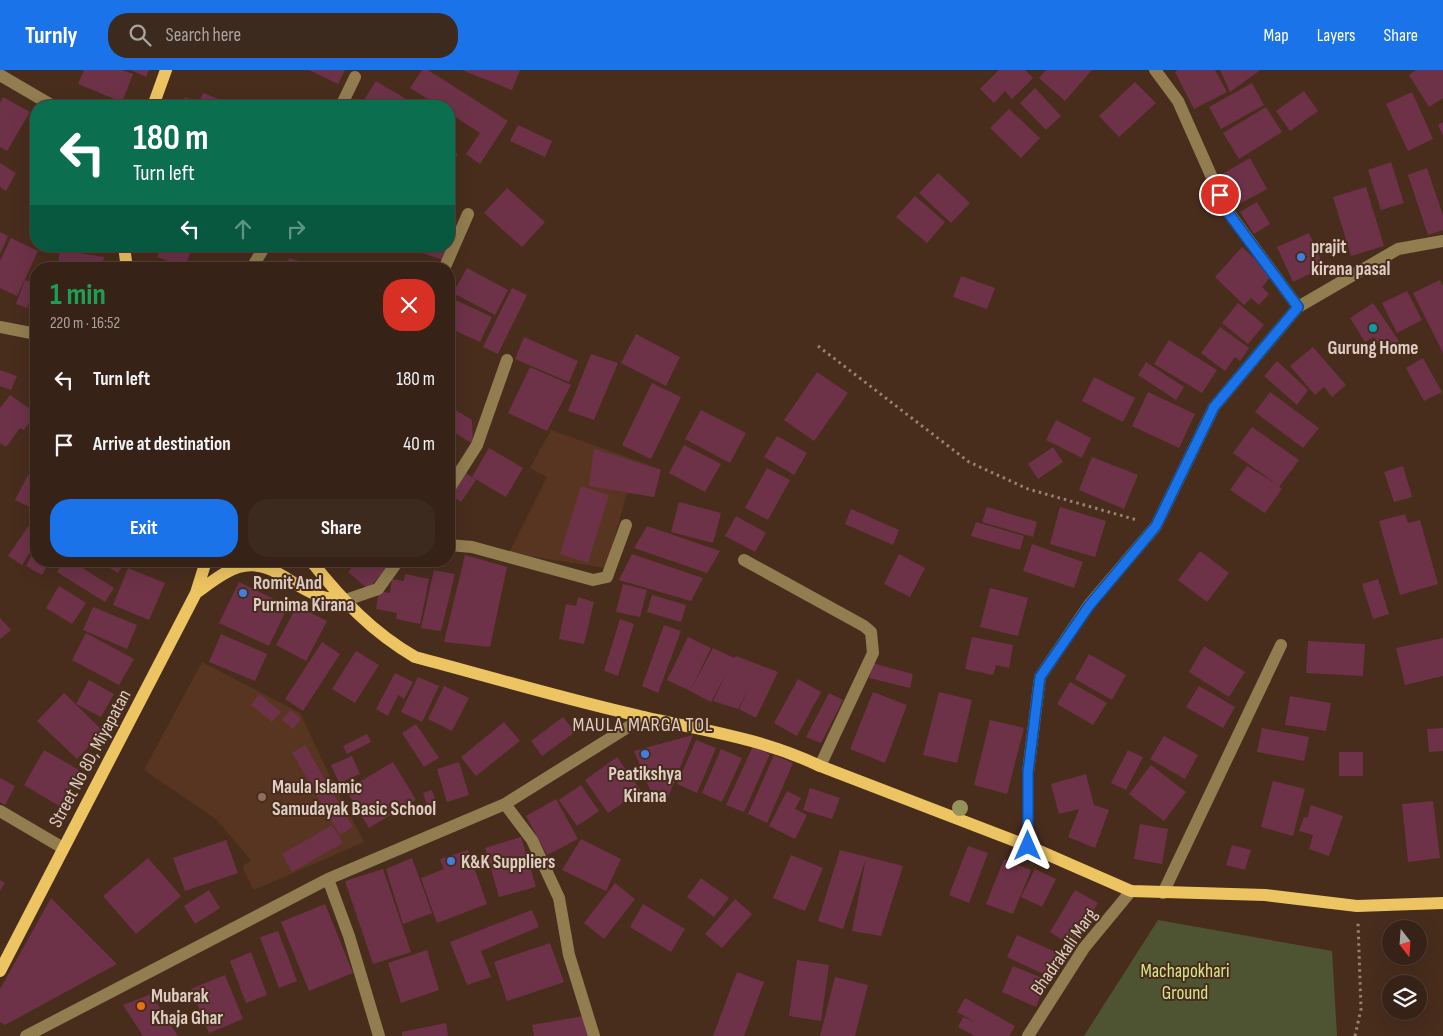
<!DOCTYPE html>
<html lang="en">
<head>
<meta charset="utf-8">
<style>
  :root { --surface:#362216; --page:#3d2a1f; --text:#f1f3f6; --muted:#aaa4a1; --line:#503f35; --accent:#1a73e8 }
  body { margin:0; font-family:"Sofia Sans Condensed",sans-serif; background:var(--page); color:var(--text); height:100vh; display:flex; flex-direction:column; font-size:19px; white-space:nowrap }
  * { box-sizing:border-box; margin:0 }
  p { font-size:16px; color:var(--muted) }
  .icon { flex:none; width:28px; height:28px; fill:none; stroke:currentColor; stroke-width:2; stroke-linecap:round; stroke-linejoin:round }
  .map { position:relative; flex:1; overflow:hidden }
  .sheet { position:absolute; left:30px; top:192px; width:425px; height:305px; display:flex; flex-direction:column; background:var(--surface); border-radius:20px; box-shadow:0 5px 20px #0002,0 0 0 1px var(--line) }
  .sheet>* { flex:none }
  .guide { position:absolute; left:30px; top:30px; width:425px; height:152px; border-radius:20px; box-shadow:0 5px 20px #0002,0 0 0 1px var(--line); background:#0b6e4f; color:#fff; overflow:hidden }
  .needle { width:32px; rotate:163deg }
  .fabs { position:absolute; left:1382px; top:850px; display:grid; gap:10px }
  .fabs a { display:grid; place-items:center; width:45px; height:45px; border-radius:50%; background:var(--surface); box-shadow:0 5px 20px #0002,0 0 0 1px var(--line); font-size:25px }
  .pin { position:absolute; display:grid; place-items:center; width:42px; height:42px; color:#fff; margin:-21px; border:2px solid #fff; border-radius:50%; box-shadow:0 1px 5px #0007 }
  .me { position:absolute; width:55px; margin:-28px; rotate:0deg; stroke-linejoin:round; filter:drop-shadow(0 0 4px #0008) }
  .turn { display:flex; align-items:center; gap:18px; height:105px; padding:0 20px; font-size:22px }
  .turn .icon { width:65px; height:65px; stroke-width:2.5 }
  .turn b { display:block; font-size:35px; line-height:42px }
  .lanes { display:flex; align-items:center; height:48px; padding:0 20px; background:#0003; justify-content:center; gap:25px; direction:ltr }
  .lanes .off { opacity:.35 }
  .round { display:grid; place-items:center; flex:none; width:52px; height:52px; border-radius:20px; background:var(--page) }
  .summary { display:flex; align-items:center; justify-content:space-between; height:85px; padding:0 20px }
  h1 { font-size:30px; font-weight:700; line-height:38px; color:#1e9e55 }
  .action { display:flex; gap:10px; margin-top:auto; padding:10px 20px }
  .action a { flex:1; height:58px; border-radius:20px; background:var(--accent); color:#fff; font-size:20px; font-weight:700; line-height:58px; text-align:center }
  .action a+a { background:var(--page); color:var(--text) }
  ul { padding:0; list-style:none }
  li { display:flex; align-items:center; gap:15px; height:65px; padding:0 20px }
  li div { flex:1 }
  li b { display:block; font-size:19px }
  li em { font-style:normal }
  header { display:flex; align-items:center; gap:30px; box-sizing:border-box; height:70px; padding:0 25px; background:var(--accent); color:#fff }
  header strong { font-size:24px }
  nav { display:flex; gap:28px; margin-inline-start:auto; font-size:18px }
  .search { width:350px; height:45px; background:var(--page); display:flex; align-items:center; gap:12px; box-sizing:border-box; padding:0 18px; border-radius:20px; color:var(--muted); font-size:19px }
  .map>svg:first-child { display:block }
  .built { fill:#573521 }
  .green { fill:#4e5431 }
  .building { fill:#6d3248 }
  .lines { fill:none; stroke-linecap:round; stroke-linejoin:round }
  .path { stroke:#988275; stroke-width:3; stroke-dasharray:2.5 4; stroke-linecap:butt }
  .minor { stroke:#917d50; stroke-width:12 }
  .major { stroke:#edc462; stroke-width:12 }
  .tree { fill:#96935a }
  .route-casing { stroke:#114b97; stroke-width:12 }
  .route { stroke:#1a73e8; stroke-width:9 }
  .shop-dot { fill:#3f7fe0; stroke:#482d1d; stroke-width:2 }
  .culture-dot { fill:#0f9aa8; stroke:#482d1d; stroke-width:2 }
  .education-dot { fill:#8d6e63; stroke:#482d1d; stroke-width:2 }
  .food-dot { fill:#e8710a; stroke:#482d1d; stroke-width:2 }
  .labels { text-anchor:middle; stroke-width:4; stroke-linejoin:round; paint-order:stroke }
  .poi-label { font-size:19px; font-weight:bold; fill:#dfcdc3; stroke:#482d1d; text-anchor:start }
  .street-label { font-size:19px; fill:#dfcdc3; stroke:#482d1d }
  .park-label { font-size:19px; fill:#d6e78b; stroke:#482d1d }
  .neighbourhood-label { font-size:20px; letter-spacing:1px; fill:#dfcdc3; stroke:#482d1d }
</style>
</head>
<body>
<header>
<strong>Turnly</strong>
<div class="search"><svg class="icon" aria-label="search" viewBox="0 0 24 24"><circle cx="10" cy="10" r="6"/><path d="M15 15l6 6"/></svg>Search here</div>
<nav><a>Map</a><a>Layers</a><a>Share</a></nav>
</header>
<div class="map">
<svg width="1443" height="966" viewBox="0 0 1443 966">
  <rect width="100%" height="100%" fill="#482d1d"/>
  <path class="built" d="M551,360l109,39 -6,28 -27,-4 -21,75 -97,-15 38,-76 -17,-9z
    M202,592l98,51 29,61 35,68 -110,48 -12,-23 9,-7 -35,-41 -72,-49z"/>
  <path class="green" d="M1158,850l174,31 5,85h-253z"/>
  <path class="building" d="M84,0h38l11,4 -11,28 -44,-18z
    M131,0h18l-3,7z
    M309,0h36l-7,14z
    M422,0h6l80,51 -28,43 -14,-10 14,-21 -31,-20v-7h-10l-29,-18z
    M462,0h58l-8,20z
    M999,0h26l8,8 -21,21 -7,-8 -11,12 -14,-14z
    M1046,0h46l-27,31 -26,-23z
    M1178,0h37l12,22 -33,17 -19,-37z
    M1220,0h39v1l-29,21z
    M1416,0h27v28l-14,9 -20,-32z
    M376,11l35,21 -3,4h-48z
    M1135,12l21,21 -37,34 -20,-21z
    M1252,13l12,22 -43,24 -12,-22z
    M1035,18l26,28 -15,14 -26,-27z
    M1304,21l14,20 -28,20 -14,-20z
    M1412,22l21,47 -25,12 -22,-47z
    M203,23l34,13h-55l3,-9 14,6z
    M3,27l27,15 -23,39 -7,-4v-44z
    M1266,37l16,25 -43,27 -16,-26z
    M1009,39l31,29 -19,20 -31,-30z
    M1443,52v14l-5,-11z
    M518,55l34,16 -7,16 -35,-16z
    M449,78l9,6 -6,9 -3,-2z
    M1250,88l17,31 -31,17 -17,-30z
    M1391,92l13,41 -23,7 -13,-40z
    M0,93l16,10 -10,18 -6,-4z
    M1427,98l16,47v15l-15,5 -20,-60z
    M938,103l32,30 -19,20 -32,-30z
    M1366,117l18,59 -33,10 -18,-59z
    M507,118l38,34 -23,25 -38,-34z
    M915,126l30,26 -18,21 -31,-26z
    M1257,132l13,22 -16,10 -14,-22z
    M35,140l1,1v27l-5,-1z
    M449,148l8,2 -8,23z
    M0,162l8,4 -8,18z
    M1309,163l15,34 -31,15 -16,-35z
    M11,168l27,13 -21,45 -17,-8v-27z
    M161,176h16l14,5 -6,16 -28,-10z
    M185,176h18l-2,6z
    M319,176h14l-2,5z
    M411,176h37l-5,14 -33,-11z
    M1242,177l30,28 -10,12 7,7 -10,11 -8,-7 -7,7 -29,-28z
    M60,180l44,7 -2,12h-45z
    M289,188l34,10v1h-37z
    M467,198l41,22 -13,25 -42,-22z
    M961,206l34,12 -8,21 -34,-12z
    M25,210l11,4 -9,24 -11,-4z
    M1440,210l3,6v67l-30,-60z
    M512,218l15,7 -29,59 -15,-7z
    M36,219v19h-8z
    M1407,221l15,29 -25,13 -15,-30z
    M449,227l43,20 -12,25 -31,-14z
    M1238,233l26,22 -16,19 -26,-21z
    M1373,233l26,38 -15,11 -10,-15 -9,5 -15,-24z
    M1220,257l29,21 -9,13 -5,-4 -10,14 -24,-18z
    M636,264l44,23 -14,29 -45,-23z
    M524,267l54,24 -9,21 -54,-23z
    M1169,270l48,30 -15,23 -48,-29z
    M1313,277l33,38 -14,12 -8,-10 -9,8 -25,-29z
    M591,284l27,9 -24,57 -26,-9z
    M1423,288l19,34 -18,9 -18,-33z
    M1277,291l31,29 -11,15 -33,-29z
    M1146,292l38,25 -8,13 -38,-25z
    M530,297l41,18 -24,46 -39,-18z
    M0,300l17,6 -6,14 -11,-4z
    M817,302l31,21 -34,48 -30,-21z
    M1094,307l41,21 -12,24 -41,-21z
    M652,313l29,14 -30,62 -29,-14z
    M1148,322l47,22 -16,34 -47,-22z
    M1270,322l49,36 -16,20 -48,-36z
    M10,325l26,18 -12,17 -4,-2 -14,19 -6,-4v-35z
    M449,336l23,14 1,24 -24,-15z
    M701,340l45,23 -16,30 -45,-24z
    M1056,350l35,18 -9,20 -36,-18z
    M1252,357l47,33 -20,27 3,2 -17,24 -35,-23 17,-24 31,19 -45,-32z
    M777,366l30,17 -13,22 -30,-18z
    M684,375l37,19 -16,28 -36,-19z
    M1053,377l10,15 -25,17 -10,-15z
    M489,378l34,20 -17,29 -34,-20z
    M594,379l67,21 -7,27 -65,-11z
    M1092,387l46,18 -14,34 -45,-19z
    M449,390l8,6 -8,10z
    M1403,396l9,31 -18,5 -10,-30z
    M767,398l23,12 -22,40 -23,-12z
    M466,403l10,7 -15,22 -10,-7z
    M28,405l8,4v31l-21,-10z
    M581,416l28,9 -21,68 -28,-9z
    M679,432l42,11 -8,30 -42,-11z
    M987,437l50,15 -4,15 -51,-15z
    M1060,437l46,14 -11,36 -45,-13z
    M851,439l48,21 -6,15 -48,-21z
    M1405,444l3,9 12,-3 18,64 -38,11 -21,-74z
    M736,446l30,17 -11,19 -30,-16z
    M976,452l48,14 -4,14 -49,-14z
    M29,455l7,5v13l-14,22 -14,-9z
    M647,456l73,25 -13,22 -73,-25z
    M1032,474l51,18 -9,26 -51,-17z
    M36,477v14h14l-8,14 -16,-9z
    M1200,481l29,22 -22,29 -29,-22z
    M632,484l71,24 -12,23 -72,-21z
    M899,484l26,14 -15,29 -26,-13z
    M465,485l42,12 -17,80 -46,-5z
    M64,491h8l42,27 -9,14 -48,-30z
    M99,491h27l-8,12z
    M358,491h35l-25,28 -20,-17z
    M128,498l37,15 -16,37 -36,-15z
    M434,500l21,4 -14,57 -20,-3z
    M405,504l24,5 -9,45 -24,-5 1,-6 -21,-4 3,-18 11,2 2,-14 12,2z
    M1378,509l11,35 -16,5 -11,-35z
    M239,512l49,24 -19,40 -50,-23z
    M623,514l24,6 -7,27 -24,-5z
    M59,516l27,17 -14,21 -26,-16z
    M990,518l38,10 -10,38 -38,-9z
    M652,525l34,10 -5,17 -34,-10z
    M578,527l16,5 -10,42 -25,-5 7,-35 10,2z
    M297,536l30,15 -21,40 -30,-16z
    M93,537l44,18 -10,24 -44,-19z
    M0,548l11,12 -11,9z
    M620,549l14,5 -16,52 -14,-5z
    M664,555l17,6 -23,62 -16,-7z
    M86,563l48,26 -15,26 -47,-25z
    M221,564l46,20 -12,27 -46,-19z
    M688,567l23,11 -21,43 -23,-11z
    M972,567l41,8 -4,23 -13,-3 -3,10 -28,-6z
    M1443,568v38l-38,9 -9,-37z
    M1308,571l57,3 -2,32 -57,-3z
    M322,572l18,12 -37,57 -18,-12z
    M1204,576l41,26 -16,25 -40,-25z
    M713,578l21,10 2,-2 42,16 -22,46 -17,-9 10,-21 -11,21 -25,-8 14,-29 -16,30 -21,-11z
    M356,581l23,14 -24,38 -23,-14z
    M1089,584l37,21 -14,25 -37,-21z
    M872,593l41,11 -3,14 -41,-10z
    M395,603l18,9 -9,17 -6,-4 -10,21 -12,-7z
    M418,607l21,9 -17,36 -21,-10z
    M798,609l23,13 -24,44 -23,-13z
    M89,610l25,14 -13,23 -25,-13z
    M1070,612l37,21 -14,22 -36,-21z
    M444,616l25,12 -17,33 -24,-12z
    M1199,616l36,21 -12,21 -37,-21z
    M873,622l34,13 -22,58 -35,-14z
    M939,622l33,8 -15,63 -34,-8z
    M64,623l39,38 -26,28 -40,-38z
    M829,623l14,7 -22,43 -15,-6z
    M259,624l22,18 -9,10 -21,-17z
    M1290,626l41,7 -5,28 -41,-6z
    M290,640l11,9 -8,10 -11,-9z
    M563,647l12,15 -33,24 -11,-15z
    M990,650l34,8 -17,66 -33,-9z
    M504,652l16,19 -44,35 -15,-19z
    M416,654l23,34 -15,9 -22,-34z
    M1262,658l47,9 -5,24 -47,-9z
    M1443,658v23l-14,1 -2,-23z
    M367,664l4,8 -24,12 -4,-8z
    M693,665l-26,65 -16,-8 -17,-41z
    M1164,666l34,19 -13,24 -35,-20z
    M696,670l20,8 -19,45 -20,-9z
    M305,675l48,82 -13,8 -48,-82z
    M753,676l17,8 -26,58 -18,-7z
    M721,679l21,9 -20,44 -20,-9z
    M44,680l35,20 -20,36 -35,-21z
    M1128,680l15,7 -17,33 -15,-7z
    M1339,682h24v24h-24z
    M774,685l19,8 -26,60 -19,-9z
    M352,686l8,18 -21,9 -8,-18z
    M617,687l24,34 -33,22 -23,-33z
    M393,692l23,38 -47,28 -23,-38z
    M459,692l10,33 -22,7 -10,-33z
    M1151,695l35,27 -22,29 -35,-27z
    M1086,704l8,31 15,5 -14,38 -27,-11 11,-28 -20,5 -8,-30z
    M0,708l15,8 -10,19 -5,-3z
    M1273,711l32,8 -12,47 -32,-9z
    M581,715l18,26 -22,15 -18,-26z
    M810,718l30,10 -8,21 -29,-9z
    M432,720l5,15 -9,3 -5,-15z
    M787,721l14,7 -6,11 12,6 -12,24 -26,-13z
    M556,729l22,40 -31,16 -21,-39z
    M1433,731l7,57 -32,4 -6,-58z
    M1311,735l32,11 -14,40 -20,-7 4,-14 -14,-4 5,-14 3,1z
    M1140,754l28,5 -6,35 -28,-5z
    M332,755l11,18 -51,29 -10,-18z
    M521,767l15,50 -37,10 -14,-49z
    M581,769l40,20 -15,32 -44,-21z
    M226,770l12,33 -53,18 -12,-33z
    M1232,775l19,5 -6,20 -19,-5z
    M968,776l20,7 -19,50 -20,-8z
    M468,780l19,54 -50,19 -16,-45 23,-9 -4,-10z
    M840,780l63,16 -22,70 -29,-5 14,-73 -23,71 -25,-8z
    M791,785l32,13 -18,43 -32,-13z
    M148,788l33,38 -45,38 -33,-38z
    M412,788l20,55 -29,11 -17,-55z
    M1004,789l27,11 -18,44 -27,-10z
    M383,799l28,83 -38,12 -28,-83z
    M1035,799l21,10 -14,28 -21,-10z
    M701,808l28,20 -15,19 -27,-20z
    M0,810l5,3 -5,8z
    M615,813l20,16 -31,40 -20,-16z
    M209,820l11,18 -25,16 -11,-18z
    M1075,820l23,13 -26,43 -22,-14z
    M51,828l66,66 -112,61 -5,-3v-33z
    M735,829l17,15 -30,34 -17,-14z
    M325,834l28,69 -44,18 -28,-69z
    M643,834l42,25 -14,23 -41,-25z
    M532,840l7,17 -58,24 10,26 -24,8 -17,-43z
    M278,861l19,50 -18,7 -19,-51z
    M1017,865l46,20 -11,23 -45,-21z
    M550,873l14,39 -57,19 -13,-39z
    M427,880l12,40 -38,13 -13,-40z
    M251,882l16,43 -21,8 -16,-42z
    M797,890l32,5 -8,56 -32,-5z
    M1013,896l34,14 -11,27 -34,-15z
    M737,902l27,10 -20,54h-31z
    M225,905l18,44 -34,14 -18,-44z
    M835,907l33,8 -13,51h-35z
    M151,924l27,42h-35l-20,-31z
    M965,928l50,28 -6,10h-34l-17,-9 5,-10 12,5 -18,-10z
    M583,946l4,20h-53l-2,-11z
    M446,953l2,13h-46v-4z"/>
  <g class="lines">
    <path class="path" d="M818,276l151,116 59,27 109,31
      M1355,966l6,-27 -3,-87"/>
    <path class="minor" d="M1155,0l23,31 48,108 72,98
      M0,5l53,31
      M341,36l14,-29
      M251,199l14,-23
      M444,199l24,-55
      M0,257l36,7
      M449,419l28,-44 30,-85
      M449,475l23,2 121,33 14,-3 19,-52
      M744,490l120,66 7,6 2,21 -53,113
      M343,531l35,-12 20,-28
      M505,734l27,36 27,58 10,57 25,81
      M0,741l63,37
      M1028,776v-74l12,-95 49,-72 67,-79 58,-119 84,-100 100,-58 45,-8
      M328,809l21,57 30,100
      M1163,823l118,-248
      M26,966l302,-157 177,-75 139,-87
      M1028,966l56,-88 47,-57"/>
    <path class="major" d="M153,36l13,-36
      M124,176l3,23
      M311,491c31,39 61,71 104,96 76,20 152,43 229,60 62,14 117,21 176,49l208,80 103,45 134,4 92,11 86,-3
      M196,523c13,-9 28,-22 43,-26 31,-9 52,19 78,28 8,3 17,4 26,6
      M0,901l196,-378 10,-32"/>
  </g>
  <circle class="tree" cx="960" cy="738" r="8"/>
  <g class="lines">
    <defs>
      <path id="route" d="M1028,776v-74l12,-95 49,-71 67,-80 58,-119 84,-100 -72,-97 -6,-15"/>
    </defs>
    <use href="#route" class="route-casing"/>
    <use href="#route" class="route"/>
  </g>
  <g class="shop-dot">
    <circle cx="1301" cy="187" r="5"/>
    <circle cx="243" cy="523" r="5"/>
    <circle cx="645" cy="684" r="5"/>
    <circle cx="451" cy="791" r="5"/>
  </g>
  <circle class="culture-dot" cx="1373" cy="258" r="5"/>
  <circle class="education-dot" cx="262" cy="727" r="5"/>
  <circle class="food-dot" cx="141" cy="936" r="5"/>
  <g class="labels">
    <g class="poi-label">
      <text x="1311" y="183">prajit<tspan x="1311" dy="22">kirana pasal</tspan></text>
      <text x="1373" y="284" text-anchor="middle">Gurung Home</text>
      <text x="253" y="519">Romit And<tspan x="253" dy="22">Purnima Kirana</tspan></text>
      <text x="645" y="710" text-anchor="middle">Peatikshya<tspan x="645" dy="22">Kirana</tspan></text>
      <text x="272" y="723">Maula Islamic<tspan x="272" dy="22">Samudayak Basic School</tspan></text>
      <text x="461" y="798">K&amp;K Suppliers</text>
      <text x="151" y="932">Mubarak<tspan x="151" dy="22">Khaja Ghar</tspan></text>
    </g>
    <g class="street-label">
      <text transform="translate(89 688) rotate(-62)" y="7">Street No 8D, Miyapatan</text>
      <text transform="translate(1063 881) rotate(-55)" y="7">Bhadrakali Marg</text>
    </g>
    <g class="park-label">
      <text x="1185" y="907">Machapokhari<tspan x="1185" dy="22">Ground</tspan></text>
    </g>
    <g class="neighbourhood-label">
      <text x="643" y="661">MAULA MARGA TOL</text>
    </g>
  </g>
</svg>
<div class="fabs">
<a><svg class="needle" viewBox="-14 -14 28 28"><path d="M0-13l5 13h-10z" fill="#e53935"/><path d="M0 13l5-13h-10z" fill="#aaa4a1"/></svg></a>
<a><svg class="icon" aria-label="layers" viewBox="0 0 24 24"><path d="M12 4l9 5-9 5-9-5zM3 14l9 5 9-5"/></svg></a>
</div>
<div class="pin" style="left:1220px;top:125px;background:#d93025"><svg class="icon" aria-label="arrive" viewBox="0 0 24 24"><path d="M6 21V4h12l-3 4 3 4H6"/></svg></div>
<svg class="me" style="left:1028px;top:776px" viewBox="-20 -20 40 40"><path d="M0-17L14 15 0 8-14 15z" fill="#1a73e8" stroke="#fff" stroke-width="4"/></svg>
<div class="guide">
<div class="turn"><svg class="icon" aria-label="left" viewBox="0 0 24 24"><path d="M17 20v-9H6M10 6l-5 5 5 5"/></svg><div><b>180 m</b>Turn left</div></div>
<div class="lanes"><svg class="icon" aria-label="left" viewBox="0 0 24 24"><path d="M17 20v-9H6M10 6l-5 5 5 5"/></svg><svg class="icon off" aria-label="ahead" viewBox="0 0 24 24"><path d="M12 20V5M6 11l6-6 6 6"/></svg><svg class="icon off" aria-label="right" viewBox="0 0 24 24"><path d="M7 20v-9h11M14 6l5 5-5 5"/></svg></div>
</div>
<section class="sheet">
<div class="summary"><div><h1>1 min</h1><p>220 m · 16:52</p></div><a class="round" style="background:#d93025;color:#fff"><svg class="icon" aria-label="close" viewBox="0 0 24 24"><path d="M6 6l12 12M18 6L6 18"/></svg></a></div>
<ul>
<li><svg class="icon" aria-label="left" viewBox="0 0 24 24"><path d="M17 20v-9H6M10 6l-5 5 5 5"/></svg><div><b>Turn left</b></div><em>180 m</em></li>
<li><svg class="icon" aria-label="arrive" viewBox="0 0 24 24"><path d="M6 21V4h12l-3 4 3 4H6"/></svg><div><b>Arrive at destination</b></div><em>40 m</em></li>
</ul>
<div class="action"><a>Exit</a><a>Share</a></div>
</section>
</div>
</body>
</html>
